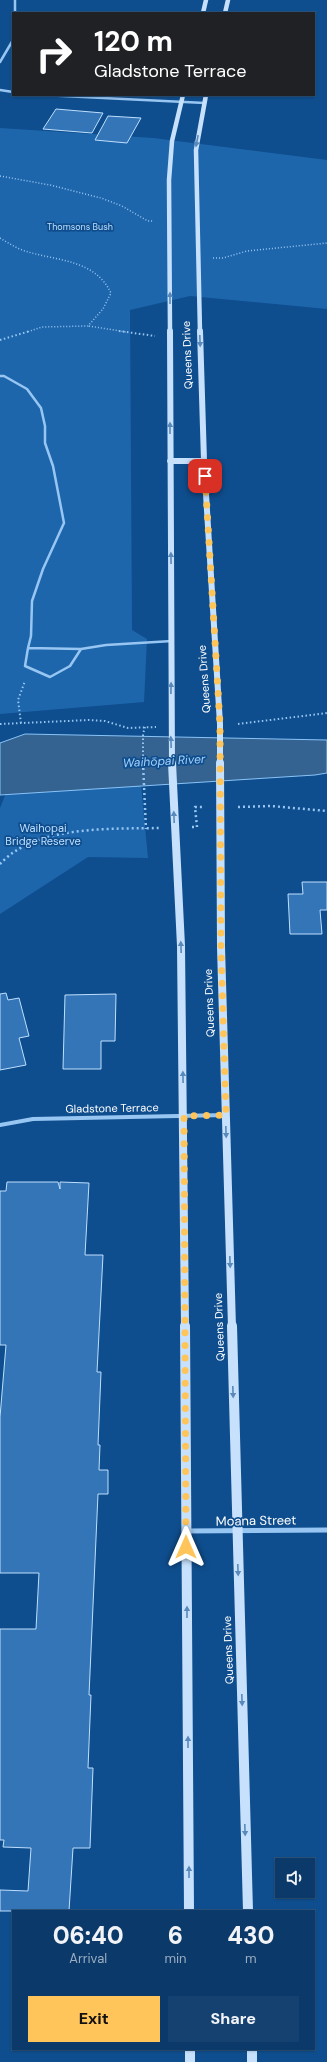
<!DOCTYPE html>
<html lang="en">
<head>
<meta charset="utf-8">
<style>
  :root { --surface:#0b3a6a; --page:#144170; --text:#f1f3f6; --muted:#9aadc1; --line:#2b547e; --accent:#ffc55a }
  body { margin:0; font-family:"DM Sans",sans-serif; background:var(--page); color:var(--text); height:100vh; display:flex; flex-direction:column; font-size:15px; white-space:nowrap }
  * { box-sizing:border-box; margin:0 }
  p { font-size:13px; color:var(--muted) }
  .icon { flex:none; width:22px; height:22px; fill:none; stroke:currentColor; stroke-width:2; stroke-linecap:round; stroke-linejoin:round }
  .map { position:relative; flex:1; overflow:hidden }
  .drawer { position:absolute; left:12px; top:1910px; width:303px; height:140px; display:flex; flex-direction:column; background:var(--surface); border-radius:0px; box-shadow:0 1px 3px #0004,0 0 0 1px var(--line) }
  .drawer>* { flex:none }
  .top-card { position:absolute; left:12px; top:12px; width:303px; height:84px; border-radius:0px; box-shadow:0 1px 3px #0004,0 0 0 1px var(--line); background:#202124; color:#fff; overflow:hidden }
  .buttons { position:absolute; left:275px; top:1858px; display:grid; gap:8px }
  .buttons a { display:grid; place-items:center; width:40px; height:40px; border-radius:0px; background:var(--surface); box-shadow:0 1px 3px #0004,0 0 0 1px var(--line); font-size:20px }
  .pin { position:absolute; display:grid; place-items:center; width:34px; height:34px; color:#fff; margin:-17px; border-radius:8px; box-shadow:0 2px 6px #0006 }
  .me { position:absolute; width:44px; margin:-22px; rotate:0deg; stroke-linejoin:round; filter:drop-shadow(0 0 3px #0008) }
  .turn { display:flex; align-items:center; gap:14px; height:84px; padding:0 16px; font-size:18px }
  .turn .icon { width:52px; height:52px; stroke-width:2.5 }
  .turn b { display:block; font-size:28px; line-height:34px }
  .eta { display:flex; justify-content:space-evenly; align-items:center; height:68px; text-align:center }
  .eta b { font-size:24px; font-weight:800; line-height:28px }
  .action { display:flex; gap:8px; margin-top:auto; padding:8px 16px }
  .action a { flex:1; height:46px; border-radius:0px; background:var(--accent); color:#111; font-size:16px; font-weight:800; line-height:46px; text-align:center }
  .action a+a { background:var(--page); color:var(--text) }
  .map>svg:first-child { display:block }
  .green { fill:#1e66ac }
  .water { fill:#346392; stroke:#89c3f7 }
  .building { fill:#3375b6; stroke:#bfdffe }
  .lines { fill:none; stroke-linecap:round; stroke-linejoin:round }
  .path-far2 { stroke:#98c6f3; stroke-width:1.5; stroke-dasharray:1 2; stroke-linecap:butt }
  .path-far1 { stroke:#98c6f3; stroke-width:2; stroke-dasharray:1.5 2.5; stroke-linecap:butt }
  .path { stroke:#98c6f3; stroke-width:2.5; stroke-dasharray:2 3; stroke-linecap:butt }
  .lane { stroke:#98c6f3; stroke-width:2.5 }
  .street-far2 { stroke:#98c6f3; stroke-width:2.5 }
  .street-far1 { stroke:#98c6f3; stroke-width:4 }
  .street { stroke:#98c6f3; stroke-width:5 }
  .secondary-far3 { stroke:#c7e1fd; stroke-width:4.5 }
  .secondary-far2 { stroke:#c7e1fd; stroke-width:6 }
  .secondary-far1 { stroke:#c7e1fd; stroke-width:8 }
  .secondary { stroke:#c7e1fd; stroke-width:10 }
  .oneway { fill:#5989ba }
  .route { stroke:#ffc55a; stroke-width:7; stroke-dasharray:0 12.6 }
  .labels { text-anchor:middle; stroke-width:3.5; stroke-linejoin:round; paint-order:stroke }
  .far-park-label { font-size:9px; fill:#bfdffe; stroke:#0f4e8e }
  .street-label { font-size:11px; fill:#fff; stroke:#0f4e8e }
  .park-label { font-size:11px; fill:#bfdffe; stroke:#0f4e8e }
  .water-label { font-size:12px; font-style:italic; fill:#a3d0fa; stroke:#0f4e8e }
  .near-street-label { font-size:13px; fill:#fff; stroke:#0f4e8e }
</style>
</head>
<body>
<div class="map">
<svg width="327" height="2062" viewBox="0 0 327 2062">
  <rect width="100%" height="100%" fill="#0f4e8e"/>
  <path class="green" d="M0,128l153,10 174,22v149l-137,-13 -60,14 2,320 15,9 -3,63 -144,12z
    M141,785l7,73 -60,-1 -88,57v-106l6,-15z"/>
  <path class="water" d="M25,734l302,6v33l-12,2 -315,20v-52z"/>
  <path class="building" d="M56,109l47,4 -11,20 -49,-4z
    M108,116l33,2 -14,25 -32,-3z
    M302,882h25v28h-7l2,24h-32l-2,-40h15z
    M6,993l2,7 11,-2 10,38 -10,2 7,27 -26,5v-76z
    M116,994l-1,47h-14v28h-38l2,-74z
    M7,1182h51l2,7v-7l29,1 -4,72h18l-6,117h4l-3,73h2l-1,25h9v24h-10l-9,201h2l-3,73h5l-3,80h-17l-4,63h-69v-21l28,1 3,-43 -28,-1 1,-7h-4v-211h36l3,-56h-39v-156l6,-72h-6v-154h6z"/>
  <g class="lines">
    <path class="path-far2" d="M0,176l50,9 51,13 21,8 26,15h6
      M0,238c8,5 16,10 25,13 31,10 70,8 86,42l-8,16 -15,17 -46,1 -15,5
      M213,258h10l24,-7 80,-8
      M89,326l37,6"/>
    <path class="path-far1" d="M119,331l36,5
      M0,340l30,-9
      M21,723l-3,-23 7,-19
      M0,724l89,-4 16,1 23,7 28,-1
      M238,724l89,-11
      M143,764v-30l2,-7"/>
    <path class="path" d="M143,763l3,66
      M238,807l33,-1 56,5
      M192,827h5l-2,-20h8
      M0,864c4,-4 9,-9 14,-12 38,-26 101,-23 145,-24"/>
    <path class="lane" d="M0,376h4l23,13 14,19 4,18v17l8,23 11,57 -21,46 -11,32 -1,35 -3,12 53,1 25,-4 66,-4
      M28,648l-3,18 25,11 20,-11 11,-17"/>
    <path class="street-far2" d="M15,0v13
      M0,62l13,-22
      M0,90l13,2
      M42,95l163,8"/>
    <path class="street-far1" d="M0,1125l33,-6 193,-4"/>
    <path class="street" d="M187,1531l140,-1"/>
    <path class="secondary-far3" d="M203,13l3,-13
      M225,13l3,-13
      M170,332l-1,-152 3,-39 11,-46
      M200,332l-4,-182 10,-55"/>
    <path class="secondary-far2" d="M170,331l2,433
      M200,331l4,130 16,263v40
      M170,461h34"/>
    <path class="secondary-far1" d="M172,763l9,183 4,381
      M220,763l1,184 11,380"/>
    <path class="secondary" d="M185,1326l4,585
      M232,1326l16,585
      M190,2049v13
      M252,2049v13"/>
  </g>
  <defs><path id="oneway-solid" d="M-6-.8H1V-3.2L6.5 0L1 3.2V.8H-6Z"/></defs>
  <g class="oneway">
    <use href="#oneway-solid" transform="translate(197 141) rotate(101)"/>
    <use href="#oneway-solid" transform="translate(170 298) rotate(-90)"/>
    <use href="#oneway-solid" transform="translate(200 341) rotate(88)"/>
    <use href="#oneway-solid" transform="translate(170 428) rotate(-90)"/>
    <use href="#oneway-solid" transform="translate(171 558) rotate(-91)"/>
    <use href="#oneway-solid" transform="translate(171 688) rotate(-89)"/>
    <use href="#oneway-solid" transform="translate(171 742) rotate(-92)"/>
    <use href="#oneway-solid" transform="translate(174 817) rotate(-92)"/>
    <use href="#oneway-solid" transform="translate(181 947) rotate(-92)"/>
    <use href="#oneway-solid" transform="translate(183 1077) rotate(-91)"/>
    <use href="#oneway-solid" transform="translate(226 1132) rotate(88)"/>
    <use href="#oneway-solid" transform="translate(230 1262) rotate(88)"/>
    <use href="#oneway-solid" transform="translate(233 1392) rotate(88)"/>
    <use href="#oneway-solid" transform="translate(238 1570) rotate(88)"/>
    <use href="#oneway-solid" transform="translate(187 1612) rotate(-90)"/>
    <use href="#oneway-solid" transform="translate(242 1700) rotate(88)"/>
    <use href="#oneway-solid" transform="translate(188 1742) rotate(-90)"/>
    <use href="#oneway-solid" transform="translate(245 1830) rotate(88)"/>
    <use href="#oneway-solid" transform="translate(189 1872) rotate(-90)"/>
  </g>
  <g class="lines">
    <path class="route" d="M186,1547l-2,-431 42,-1 -5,-168 -1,-223 -15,-248"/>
  </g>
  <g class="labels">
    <g class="far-park-label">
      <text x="80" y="230">Thomsons Bush</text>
    </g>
    <g class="street-label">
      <text transform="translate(187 355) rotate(-92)" y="4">Queens Drive</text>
      <text transform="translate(204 679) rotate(-94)" y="4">Queens Drive</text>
      <text transform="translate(209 1003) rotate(-92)" y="4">Queens Drive</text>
      <text transform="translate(112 1108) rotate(-1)" y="4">Gladstone Terrace</text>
      <text transform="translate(219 1327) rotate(-92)" y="4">Queens Drive</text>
      <text transform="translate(228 1650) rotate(-92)" y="4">Queens Drive</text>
    </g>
    <g class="park-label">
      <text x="43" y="832">Waihopai<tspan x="43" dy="13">Bridge Reserve</tspan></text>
    </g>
    <g class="water-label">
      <text transform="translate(164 761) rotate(-3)" y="4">Waihōpai River</text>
    </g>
    <g class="near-street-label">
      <text transform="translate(256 1520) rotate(-1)" y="5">Moana Street</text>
    </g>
  </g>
</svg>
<div class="buttons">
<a><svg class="icon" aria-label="sound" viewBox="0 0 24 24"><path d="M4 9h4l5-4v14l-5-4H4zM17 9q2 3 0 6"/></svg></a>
</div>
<div class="pin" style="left:205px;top:476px;background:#d93025"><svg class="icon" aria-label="arrive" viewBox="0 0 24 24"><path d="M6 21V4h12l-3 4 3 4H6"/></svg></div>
<svg class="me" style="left:186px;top:1547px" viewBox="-20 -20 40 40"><path d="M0-17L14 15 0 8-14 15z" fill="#ffc55a" stroke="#fff" stroke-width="4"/></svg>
<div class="top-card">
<div class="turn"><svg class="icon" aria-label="right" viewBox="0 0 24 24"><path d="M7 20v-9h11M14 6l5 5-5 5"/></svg><div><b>120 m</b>Gladstone Terrace</div></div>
</div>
<section class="drawer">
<div class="eta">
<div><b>06:40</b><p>Arrival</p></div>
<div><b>6</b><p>min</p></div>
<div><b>430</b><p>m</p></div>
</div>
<div class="action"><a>Exit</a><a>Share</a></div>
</section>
</div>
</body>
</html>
